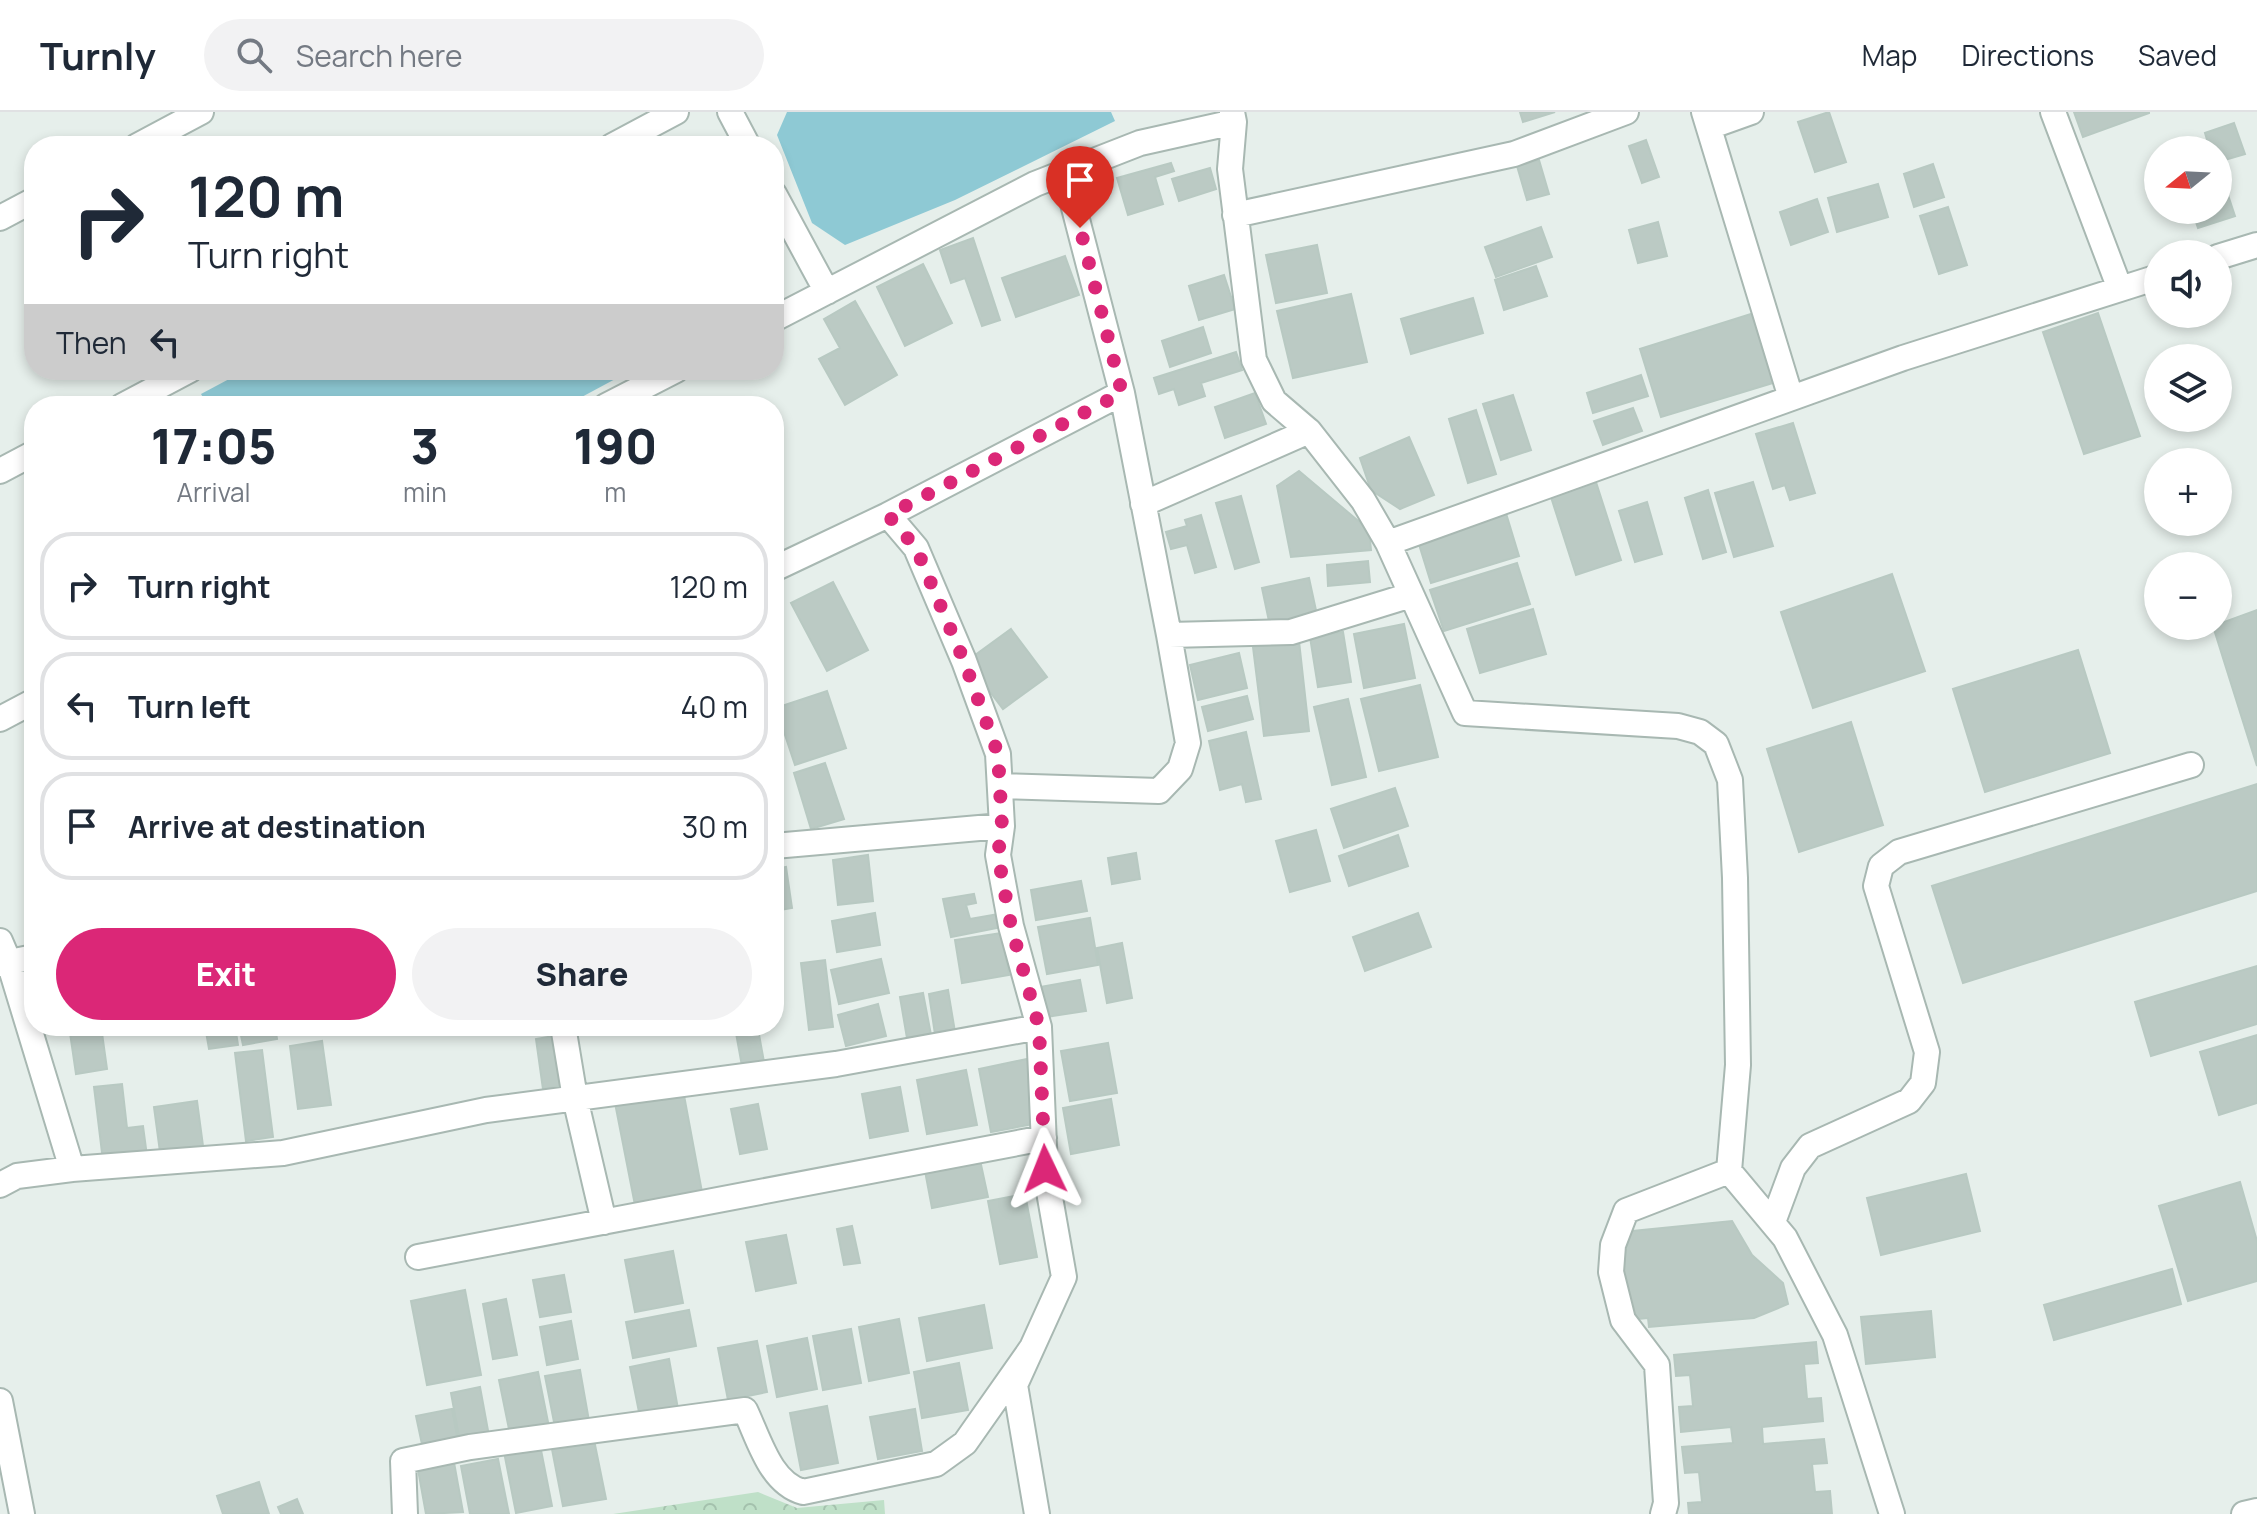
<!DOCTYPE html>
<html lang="en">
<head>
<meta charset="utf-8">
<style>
  :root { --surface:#fff; --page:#f2f2f3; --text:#1f2937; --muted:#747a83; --line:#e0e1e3; --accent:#db2777 }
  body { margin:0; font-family:Manrope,sans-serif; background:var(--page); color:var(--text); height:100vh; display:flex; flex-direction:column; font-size:30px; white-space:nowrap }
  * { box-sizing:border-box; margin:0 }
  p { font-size:26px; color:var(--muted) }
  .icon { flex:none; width:44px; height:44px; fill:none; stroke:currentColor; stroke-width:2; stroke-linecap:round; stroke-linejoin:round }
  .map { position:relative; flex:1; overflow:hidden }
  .side { position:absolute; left:24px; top:284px; width:760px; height:640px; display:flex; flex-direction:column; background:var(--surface); border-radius:32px; box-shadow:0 4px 12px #0003 }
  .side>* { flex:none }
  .hud { position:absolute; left:24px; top:24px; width:760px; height:244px; border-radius:32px; box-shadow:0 4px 12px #0003; background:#fff; color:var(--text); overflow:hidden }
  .needle { width:52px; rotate:252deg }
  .tools { position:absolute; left:2144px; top:24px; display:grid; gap:16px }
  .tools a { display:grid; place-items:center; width:88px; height:88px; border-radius:50%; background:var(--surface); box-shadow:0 4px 12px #0003; font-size:40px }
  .pin { position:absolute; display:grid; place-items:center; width:68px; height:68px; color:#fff; margin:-82px -34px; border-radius:50% 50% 50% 0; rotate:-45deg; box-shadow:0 0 8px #0007 }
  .pin .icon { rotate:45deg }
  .me { position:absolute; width:88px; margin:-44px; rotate:358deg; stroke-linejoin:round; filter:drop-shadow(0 0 6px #0008) }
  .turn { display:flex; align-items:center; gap:28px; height:168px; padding:0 32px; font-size:36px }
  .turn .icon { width:104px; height:104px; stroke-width:2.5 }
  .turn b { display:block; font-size:56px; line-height:68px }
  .then { display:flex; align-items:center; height:76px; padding:0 32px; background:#0003; gap:16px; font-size:30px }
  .eta { display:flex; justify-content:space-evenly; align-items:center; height:136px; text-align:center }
  .eta b { font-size:48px; font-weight:800; line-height:56px }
  .primary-button { display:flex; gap:16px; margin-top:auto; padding:16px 32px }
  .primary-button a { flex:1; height:92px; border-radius:48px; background:var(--accent); color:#fff; font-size:32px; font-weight:800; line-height:92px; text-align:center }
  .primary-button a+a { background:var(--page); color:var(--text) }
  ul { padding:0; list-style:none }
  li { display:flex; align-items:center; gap:24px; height:108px; margin:0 16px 12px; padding:0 16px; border:4px solid var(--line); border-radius:32px }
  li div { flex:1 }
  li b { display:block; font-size:30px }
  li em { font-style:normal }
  header { display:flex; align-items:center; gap:48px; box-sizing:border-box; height:112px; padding:0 40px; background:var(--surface); border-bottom:2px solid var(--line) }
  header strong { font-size:38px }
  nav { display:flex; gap:44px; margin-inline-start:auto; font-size:28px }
  .search { width:560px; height:72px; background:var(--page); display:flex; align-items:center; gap:20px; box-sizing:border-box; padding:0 28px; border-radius:44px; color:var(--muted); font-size:30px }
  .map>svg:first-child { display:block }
  .forest { fill:url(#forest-crowns) }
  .water { fill:#8ec9d4 }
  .building { fill:#bbcac4; stroke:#b8c9c2; stroke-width:2 }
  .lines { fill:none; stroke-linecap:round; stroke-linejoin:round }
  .minor-casing { stroke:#a8b8b2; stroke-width:28 }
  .minor { stroke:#fff; stroke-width:24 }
  .route { stroke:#db2777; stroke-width:14; stroke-dasharray:0 25.2 }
</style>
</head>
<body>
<header>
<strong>Turnly</strong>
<div class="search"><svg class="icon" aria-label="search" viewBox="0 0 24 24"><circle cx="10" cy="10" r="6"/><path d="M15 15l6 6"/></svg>Search here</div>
<nav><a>Map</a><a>Directions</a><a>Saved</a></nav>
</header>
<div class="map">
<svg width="2257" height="1402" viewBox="0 0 2257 1402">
  <defs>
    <pattern id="forest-crowns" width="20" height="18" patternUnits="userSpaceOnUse" patternTransform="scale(2)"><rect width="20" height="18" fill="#bfe0c8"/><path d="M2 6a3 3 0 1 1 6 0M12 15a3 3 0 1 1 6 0" fill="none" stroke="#a4c1ad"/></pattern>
  </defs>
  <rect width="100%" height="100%" fill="#e6efeb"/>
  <path class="forest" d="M758,1380l39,16 87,-8 1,14h-272z"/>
  <path class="water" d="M787,0h324l4,9 -160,79 -110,45 -33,-22 -35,-88z
    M246,258h386l-67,36h-357l-7,-12z"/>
  <path class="building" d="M1520,0h35l-32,10z
    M1829,0l17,50 -31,10 -17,-50z
    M2074,0h75v1l-66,24z
    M2234,11l11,31 -27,8v-12h-8l-5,-17z
    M1646,28l13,37 -17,6 -13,-37z
    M1539,48l10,34 -22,6 -10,-34z
    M1171,51l3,8 -19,6 8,27 -35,11 -11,-37z
    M1933,52l11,33 -30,10 -10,-33z
    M1210,56l6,21 -37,12 -7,-22z
    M1878,72l10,33 -51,15 -9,-34z
    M2225,74l10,30 -37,12 -6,-18h26v-21z
    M1817,87l11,33 -37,13 -11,-33z
    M1948,95l19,58 -28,9 -19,-58z
    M1658,110l9,34 -29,7 -9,-33z
    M1541,115l11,30 -56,20 -11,-30z
    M973,126l27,82 -18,6 -17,-48 -14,5 -11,-33z
    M1317,133l10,48 -51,10 -10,-48z
    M1065,144l14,39 -63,22 -14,-39z
    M923,152l29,59 -47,23 -28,-59z
    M1536,154l11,30 -43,14 -9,-30z
    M1224,163l11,34 -36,11 -10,-34z
    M1351,182l16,68 -74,16 -16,-67z
    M1473,186l10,35 -72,21 -10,-35z
    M855,189l42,74 -52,30 -26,-46 21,-11 -16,-29z
    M1754,201l22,69 -115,35 -21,-68z
    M2098,201l42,123 -56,18 -41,-122z
    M1203,215l8,26 -41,14 -8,-26z
    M1236,240l6,18 -41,13 4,13 -26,9 -5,-16 -15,5 -5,-16z
    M1641,263l7,21 -55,17 -6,-20z
    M1255,281l11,31 -41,14 -10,-31z
    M1513,283l18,55 -30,10 -18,-56z
    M1633,296l9,23 -39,14 -9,-24z
    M1476,298l20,64 -28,9 -19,-64z
    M1793,311l22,70 -25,7 -5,-15 -12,4 -17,-55z
    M1409,325l25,58 -34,14 -29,-19 -11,-32z
    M1299,359l70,59 2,20 -80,7 -14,-71z
    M1595,367l26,81 -45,15 -26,-81z
    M1753,370l20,64 -39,11 -19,-64z
    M1708,378l18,62 -23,7 -18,-61z
    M1241,384l18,66 -24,7 -19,-66z
    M1647,390l15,52 -27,8 -16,-51z
    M1505,398l14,46 -88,27 -14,-45z
    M1201,403l15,52 -21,6 -8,-28 -16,4 -5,-17 21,-6 -2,-6z
    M1368,449l2,21 -42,4 -1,-21z
    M1517,451l13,41 -86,27 -14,-41z
    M1892,462l33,97 -112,37 -32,-96z
    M1309,466l8,37 -47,11 -8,-38z
    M833,470l35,68 -41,21 -36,-68z
    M1533,497l13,45 -66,19 -13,-44z
    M2257,498v156l-44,-140z
    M1404,512l11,54 -51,10 -10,-54z
    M1011,517l36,48 -44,32 -36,-48z
    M1343,520l8,50 -33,5 -8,-50z
    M1299,529l10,90 -45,5 -11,-89z
    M2078,538l32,103 -125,39 -32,-103z
    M1239,541l8,35 -49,12 -8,-35z
    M1420,573l18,72 -59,14 -18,-72z
    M827,579l19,57 -51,17 -19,-57z
    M1247,584l6,23 -45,12 -6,-24z
    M1348,587l18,78 -34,8 -18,-78z
    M1851,610l32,103 -84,27 -32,-103z
    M1246,620l15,67 -15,3 -4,-18 -22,6 -11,-49z
    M825,651l19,56 -33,10 -17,-56z
    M2257,672v107l-294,92 -31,-97z
    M1395,676l13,38 -64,22 -13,-39z
    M1316,718l14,51 -40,11 -14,-51z
    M1398,723l10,31 -59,20 -10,-30z
    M1136,741l4,26 -28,5 -4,-26z
    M868,743l5,46 -35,4 -5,-45z
    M786,755l6,41 -18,3v-42z
    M1081,769l6,30 -51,9 -5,-30z
    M974,782l2,9 -10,2 4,14 29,-5 3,13 -51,10 -8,-38z
    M875,801l5,32 -43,7 -5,-31z
    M1418,801l13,34 -66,24 -12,-34z
    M1090,806l8,47 -51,9 -9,-47z
    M1002,821l7,42 -47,8 -7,-43z
    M1122,831l10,55 -25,5 -10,-55z
    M881,847l8,34 -50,11 -8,-34z
    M825,848l8,67 -24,3 -8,-67z
    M2257,854v58l-106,32 -16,-54z
    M1080,868l6,31 -40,6 -6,-30z
    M948,878l8,48 -20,3 -7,-47z
    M923,881l9,47 -24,4 -8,-47z
    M878,892l8,32 -40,10 -8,-31z
    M69,914h32l6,43 -31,5z
    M205,914h30l3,19 -29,4z
    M239,914h36l2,13 -34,6z
    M758,917l6,33 -22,4 -6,-33z
    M2257,923v68l-38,12 -19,-63z
    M554,924l8,50 -19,3 -7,-50z
    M322,929l9,64 -33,4 -8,-63z
    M1108,931l9,50 -47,8 -9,-50z
    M262,938l11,87 -27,4 -11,-88z
    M1027,947l12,64 -48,9 -12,-63z
    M966,958l11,55 -50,9 -10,-54z
    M122,972l5,44 16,-2 4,30 -44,5 -9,-74z
    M900,975l8,44 -38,7 -8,-44z
    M683,978l19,102 -67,13 -20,-102z
    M1111,987l8,46 -48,9 -8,-46z
    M197,989l6,45 -43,6 -6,-45z
    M758,992l9,45 -27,5 -9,-45z
    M980,1048l8,37 -56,11 -7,-37z
    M1966,1062l14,57 -99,24 -14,-57z
    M2240,1070l17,59v40l-69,20 -29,-95z
    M1025,1082l12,63 -37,7 -12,-63z
    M1732,1109l20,34 31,28 5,21 -34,14 -105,9 -1,-9 -20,2 -13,-67 10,-1 -2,-20z
    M852,1114l8,37 -16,2 -7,-36z
    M786,1123l10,48 -40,8 -10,-49z
    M673,1139l10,52 -48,9 -10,-52z
    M2172,1157l9,35 -127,36 -10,-35z
    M564,1163l7,37 -31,5 -7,-37z
    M465,1178l16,85 -54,10 -16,-84z
    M506,1187l11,56 -24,4 -10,-55z
    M984,1193l8,43 -65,13 -8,-43z
    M689,1198l7,36 -63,12 -7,-36z
    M1931,1199l4,46 -69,7 -5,-47z
    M899,1207l10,54 -40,8 -10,-54z
    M571,1209l7,38 -31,6 -7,-38z
    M851,1217l10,54 -38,7 -10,-54z
    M807,1226l10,51 -40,8 -10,-51z
    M757,1229l10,51 -39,8 -10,-52z
    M1816,1230l2,21 -14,1 3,35 14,-1 2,23 -61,6 1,17 61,-5 3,24 -15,1 3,28 15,-1 2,23h-143l-1,-11 14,-1 -3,-30 -14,1 -3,-26 51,-4 -2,-16 -50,5 -2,-25 14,-1 -3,-31 -14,1 -2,-21z
    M669,1247l9,50 -38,8 -10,-50z
    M959,1251l9,47 -46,8 -8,-46z
    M580,1258l9,51 -34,6 -10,-51z
    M538,1260l11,55 -39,7 -11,-54z
    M480,1275l9,49 -29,6 -9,-49z
    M827,1294l11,57 -37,7 -11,-57z
    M452,1297l6,33 -35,7 -7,-33z
    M915,1297l7,42 -44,8 -8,-42z
    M593,1323l13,64 -43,7 -12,-62z
    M540,1333l12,61 -36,7 -12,-61z
    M453,1345l10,55 -37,2 -9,-50z
    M498,1347l11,55h-39l-9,-48z
    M259,1370l10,32h-46l-6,-18z
    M297,1387l6,15h-22l-3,-7z"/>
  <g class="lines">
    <defs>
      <path id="minor" d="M730,0l18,34
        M1232,0l2,10 -4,47 24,191 20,41 35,30 54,69 25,43 77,170 213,13 22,6 16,12 14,36 5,98 3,187 -9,106 56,67 50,97 57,179
        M1704,0l87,286
        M2053,0l67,177
        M1709,15l42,-15
        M137,34l64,-34
        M612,34l64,-34
        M774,82l53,98
        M1235,103l279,-61 112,-42
        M0,106l34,-18
        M2218,145l39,-12
        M774,207l261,-135 105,-41 94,-21
        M1122,281l47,242 122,-3 120,-37
        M122,294l68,-36
        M606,294l70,-36
        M0,359l34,-18
        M1143,392l166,-73
        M1388,431l515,-185 255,-81
        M774,457l114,-54
        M0,607l34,-18
        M1001,674l158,5 21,-22 8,-26 -19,-108
        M774,734l228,-20
        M0,829l9,21 63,207
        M0,852l34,-7
        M563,914l12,72 29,124
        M0,1073l17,-9 55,-7 211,-16 203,-43 350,-46 203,-37 -28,-101 -13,-71 4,-29 -4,-72 -34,-93 -48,-113 -28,-33 234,-122 -57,-220
        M1773,1110l20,-54 17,-22 99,-45 14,-18 4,-31 -51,-166 5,-20 18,-14 292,-87
        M418,1145l626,-119
        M0,1289l22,113
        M405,1402l-2,-53 67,-14 275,-37c14,29 25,73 58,82l133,-28 29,-21 66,-94
        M1037,1402l-22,-129 49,-108 -19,-108 -6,-142
        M1663,1402l3,-11 -9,-138 -34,-45 -12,-48 2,-27 13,-34 103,-40
        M2244,1402l13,-3"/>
    </defs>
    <use href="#minor" class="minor-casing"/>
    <use href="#minor" class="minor"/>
  </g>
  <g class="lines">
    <path class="route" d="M1045,1057l-6,-142 -28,-101 -13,-71 4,-29 -4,-72 -34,-93 -48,-113 -28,-33 234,-122 -42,-165"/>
  </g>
</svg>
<div class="tools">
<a><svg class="needle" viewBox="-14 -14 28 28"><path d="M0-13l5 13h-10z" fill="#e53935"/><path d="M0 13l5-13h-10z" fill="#747a83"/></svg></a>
<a><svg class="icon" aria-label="sound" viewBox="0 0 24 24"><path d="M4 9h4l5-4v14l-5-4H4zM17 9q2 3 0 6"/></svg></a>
<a><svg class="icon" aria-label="layers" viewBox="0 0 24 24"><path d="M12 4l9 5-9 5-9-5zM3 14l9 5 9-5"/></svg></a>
<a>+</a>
<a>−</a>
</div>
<div class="pin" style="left:1080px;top:116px;background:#d93025"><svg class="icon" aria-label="arrive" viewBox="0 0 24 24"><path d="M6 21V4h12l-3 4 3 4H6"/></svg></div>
<svg class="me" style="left:1045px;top:1057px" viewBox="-20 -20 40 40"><path d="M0-17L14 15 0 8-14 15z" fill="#db2777" stroke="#fff" stroke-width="4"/></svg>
<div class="hud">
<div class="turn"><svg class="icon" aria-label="right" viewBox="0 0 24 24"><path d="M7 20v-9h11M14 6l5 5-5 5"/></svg><div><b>120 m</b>Turn right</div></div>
<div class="then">Then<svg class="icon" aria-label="left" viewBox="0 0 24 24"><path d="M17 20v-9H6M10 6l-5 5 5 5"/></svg></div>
</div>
<section class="side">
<div class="eta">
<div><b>17:05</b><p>Arrival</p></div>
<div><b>3</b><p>min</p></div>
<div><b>190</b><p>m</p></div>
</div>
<ul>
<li><svg class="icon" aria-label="right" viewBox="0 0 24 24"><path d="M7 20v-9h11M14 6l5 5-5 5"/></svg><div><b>Turn right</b></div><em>120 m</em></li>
<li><svg class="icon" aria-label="left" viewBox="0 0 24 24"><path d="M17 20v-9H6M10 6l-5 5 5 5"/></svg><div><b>Turn left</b></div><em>40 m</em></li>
<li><svg class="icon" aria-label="arrive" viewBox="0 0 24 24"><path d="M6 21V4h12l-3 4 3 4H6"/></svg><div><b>Arrive at destination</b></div><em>30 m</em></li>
</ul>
<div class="primary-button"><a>Exit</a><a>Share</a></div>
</section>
</div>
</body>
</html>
